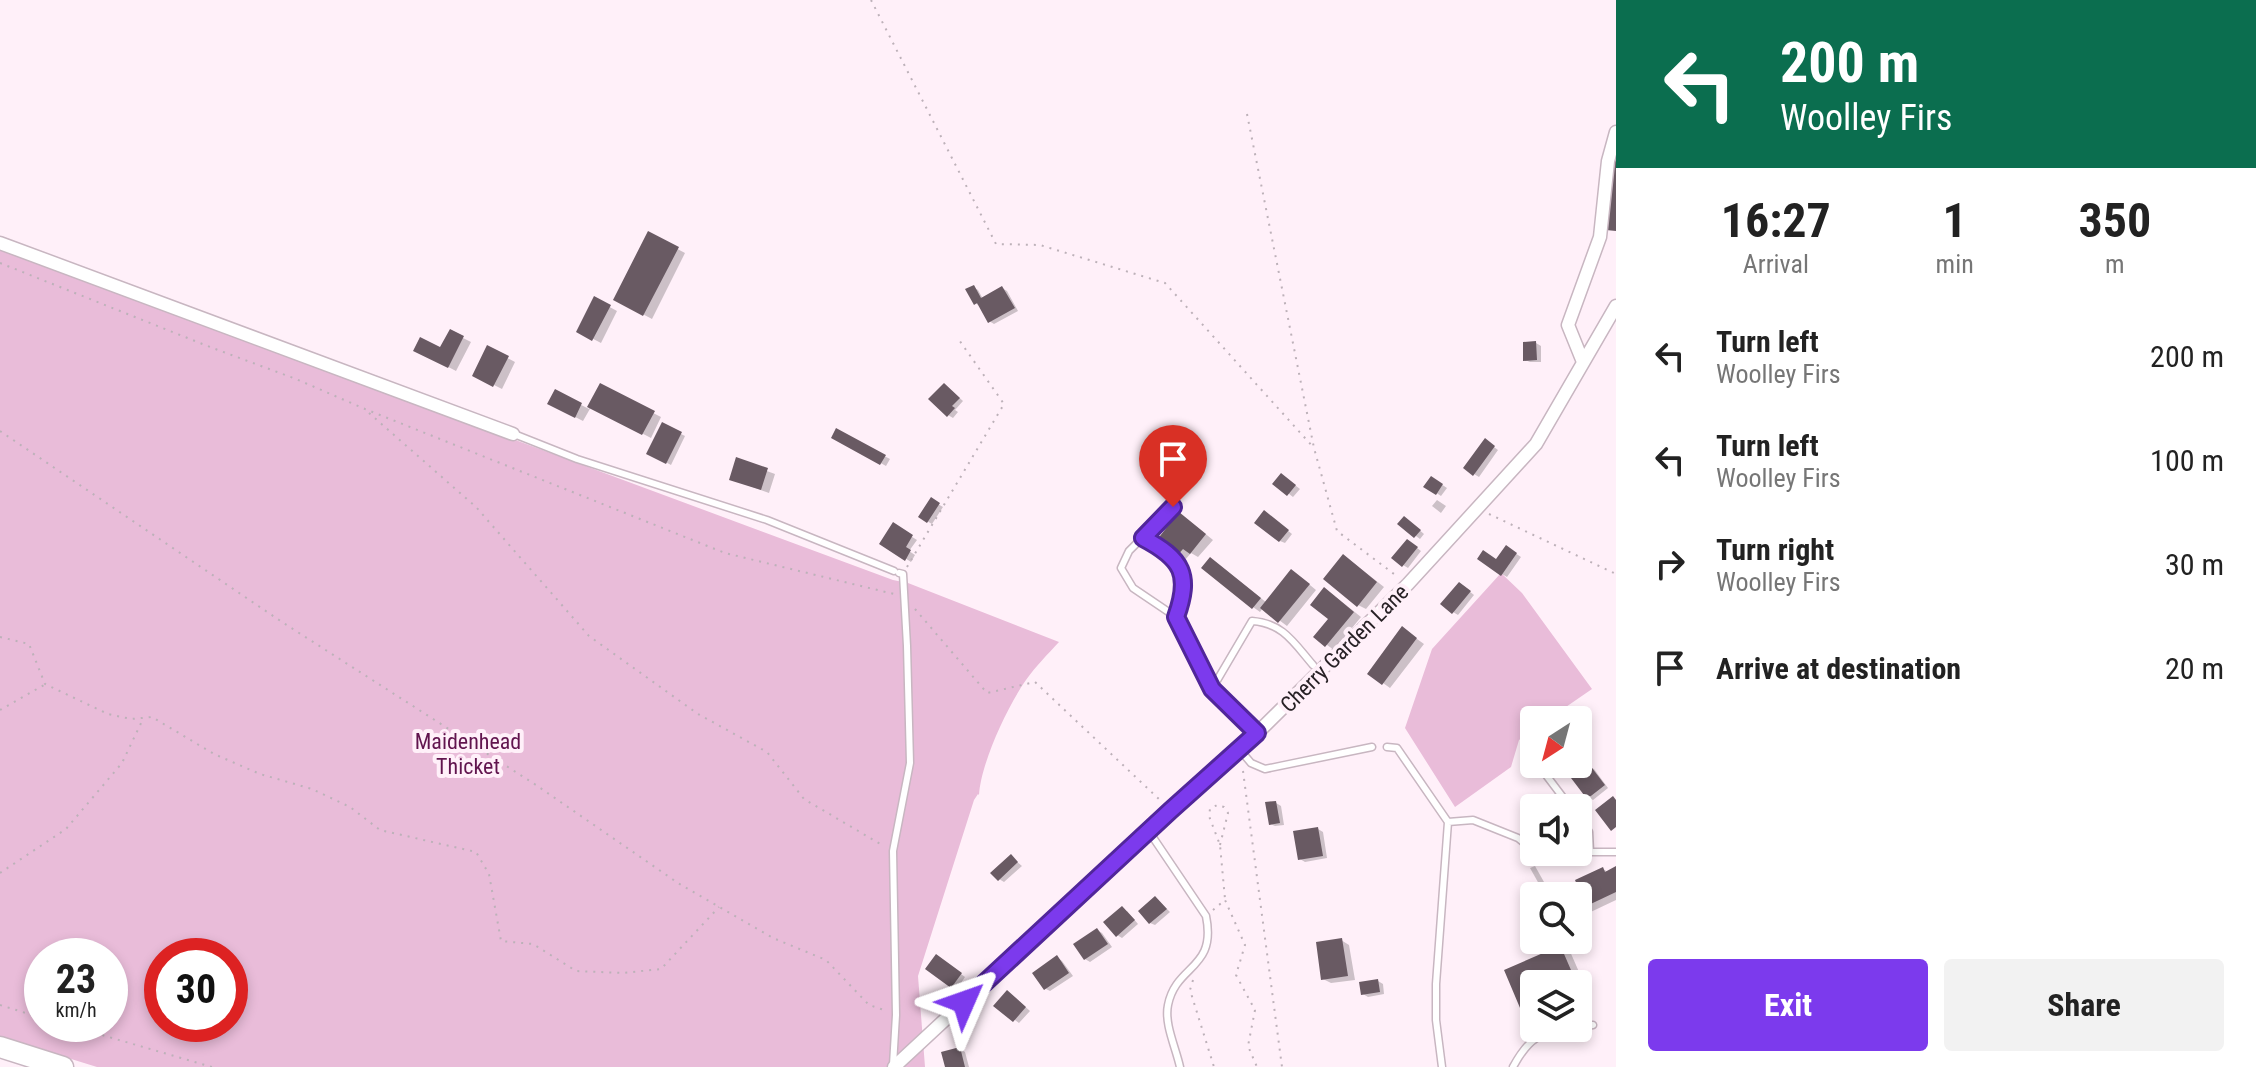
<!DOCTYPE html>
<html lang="en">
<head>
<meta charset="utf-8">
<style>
  :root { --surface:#fff; --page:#f2f2f2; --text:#222; --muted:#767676; --accent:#7c3aed }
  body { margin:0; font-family:"Roboto Condensed",sans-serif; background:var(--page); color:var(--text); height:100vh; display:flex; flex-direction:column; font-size:30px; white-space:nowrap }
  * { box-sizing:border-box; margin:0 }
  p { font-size:26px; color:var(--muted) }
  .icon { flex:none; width:44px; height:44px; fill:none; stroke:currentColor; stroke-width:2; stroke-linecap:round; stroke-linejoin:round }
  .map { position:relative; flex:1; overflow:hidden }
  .details { display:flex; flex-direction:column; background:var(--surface); width:640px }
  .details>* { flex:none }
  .guide { background:#0b6e4f; color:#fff; overflow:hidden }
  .needle { width:52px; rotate:216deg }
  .controls { position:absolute; left:1520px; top:706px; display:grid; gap:16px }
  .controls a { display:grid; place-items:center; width:72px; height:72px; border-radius:8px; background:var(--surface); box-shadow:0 4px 12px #0003; font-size:40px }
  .speed { position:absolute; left:24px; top:938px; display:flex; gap:16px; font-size:40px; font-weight:700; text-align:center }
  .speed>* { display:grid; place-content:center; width:104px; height:104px; border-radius:50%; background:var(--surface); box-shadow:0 4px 12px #0003; line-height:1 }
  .speed small { font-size:20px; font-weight:400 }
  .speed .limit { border:12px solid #d22; background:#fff; color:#111 }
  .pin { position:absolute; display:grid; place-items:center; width:68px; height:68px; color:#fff; margin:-82px -34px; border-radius:50% 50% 50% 0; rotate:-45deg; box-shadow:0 0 8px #0007 }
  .pin .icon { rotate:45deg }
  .me { position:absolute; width:88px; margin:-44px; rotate:47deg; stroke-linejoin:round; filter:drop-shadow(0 0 6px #0008) }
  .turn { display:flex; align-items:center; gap:28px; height:168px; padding:0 32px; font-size:36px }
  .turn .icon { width:104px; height:104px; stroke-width:2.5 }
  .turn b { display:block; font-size:56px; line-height:68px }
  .eta { display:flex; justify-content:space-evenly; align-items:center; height:136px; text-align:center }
  .eta b { font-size:48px; font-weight:700; line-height:56px }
  .action { display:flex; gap:16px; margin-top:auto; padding:16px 32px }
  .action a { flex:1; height:92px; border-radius:8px; background:var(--accent); color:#fff; font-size:32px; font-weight:700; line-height:92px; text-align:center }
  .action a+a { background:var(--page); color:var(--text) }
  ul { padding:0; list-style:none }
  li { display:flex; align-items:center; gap:24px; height:104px; padding:0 32px }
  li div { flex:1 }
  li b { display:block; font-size:30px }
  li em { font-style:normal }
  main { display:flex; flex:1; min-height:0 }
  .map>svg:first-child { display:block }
  .green { fill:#e9bcd9; fill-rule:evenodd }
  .shadow { fill:#0003 }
  .building { fill:#695a63 }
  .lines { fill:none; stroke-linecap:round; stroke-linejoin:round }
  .service-casing { stroke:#c8b6c1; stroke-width:9 }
  .minor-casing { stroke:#c8b6c1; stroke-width:15 }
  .primary-casing { stroke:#c8b6c1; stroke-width:23 }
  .path { stroke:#bdb1b9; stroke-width:2; stroke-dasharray:2 6; stroke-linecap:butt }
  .service { stroke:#fff; stroke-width:6 }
  .minor { stroke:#fff; stroke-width:12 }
  .primary { stroke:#fff; stroke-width:20 }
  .route-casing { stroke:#51269a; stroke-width:20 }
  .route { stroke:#7c3aed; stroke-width:14 }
  .labels { text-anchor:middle; stroke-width:8; stroke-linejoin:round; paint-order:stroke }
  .street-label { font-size:22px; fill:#272125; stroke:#fff0f9 }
  .park-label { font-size:22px; fill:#61144e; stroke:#fff0f9 }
</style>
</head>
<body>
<main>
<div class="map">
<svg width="1616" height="1067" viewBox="0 0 1616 1067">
  <rect width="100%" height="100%" fill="#fff0f9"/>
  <path class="green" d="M0,249l893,331 15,3 151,59c-11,12 -24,25 -33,38 -19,27 -45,83 -47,115l-1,-1 -4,6 -56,176 7,91h-828l-97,-30zM42,956h68v68h-68zM162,956h68v68h-68z
    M1501,573l21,20 70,96 -45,31h-13v9l-15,11 -8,27 -56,40 -50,-79 27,-79z"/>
  <path class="shadow" d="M649,234l36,19 -33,66 -36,-19z
    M973,287l5,3 5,9 19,-11 5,3 11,20 -24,13 -5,-3 -9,-15 -5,-3z
    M595,299l22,12 -16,32 -23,-12z
    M451,332l20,10 -15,29 -40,-21h25z
    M1536,343l5,3v16h-11l-5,-2z
    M488,348l27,14 -13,27 -28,-14z
    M945,385l18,16 -8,9 3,2 -5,6 -5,-3z
    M600,386l61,31 -10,21 -60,-31 -8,14 -33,-17 6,-12 33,17z
    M663,425l22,11 -14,29 -22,-12z
    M837,431l53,28 -4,7 -52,-29z
    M1490,444l8,6 -19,27 -5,-3z
    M737,460l38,14 -6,19 -38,-14z
    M1286,478l14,11 -7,8 -18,-14z
    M1432,478l15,10 -6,8 -15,-10z
    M931,500l12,7 -11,17 -12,-7z
    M1437,500l9,6 -5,7 -9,-7z
    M1270,516l22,18 -7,9 -5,-2z
    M1187,519l26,21 -15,17 -7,-4 -6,7 -8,-5z
    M1409,521l15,13 -4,5 -20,-15z
    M893,525l24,15 -8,11 6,4 -4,7 -29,-19z
    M1412,544l9,7 -13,17 -5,-3z
    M1506,547l15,10 -14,20 -5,-3 -6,-12z
    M1351,561l33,26 -18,22 -8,-4z
    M1218,564l49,39 32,-27 17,14 -29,36 -24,-18 -3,4 -7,-5z
    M1464,587l10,8 -16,20 -5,-3z
    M1332,594l29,23 -27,33 -18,-13 15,-18z
    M1410,634l14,10 -34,44 -7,-5z
    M1560,764h14l-7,6z
    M1589,767l5,2 14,19 -15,12 -5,-3z
    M1276,803l5,3 3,19 -9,1 -5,-2z
    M1318,829l5,3 4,26 -22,4 -5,-3z
    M1011,857l11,9 -18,16 -5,-3z
    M1535,866l9,16 -5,2 -9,-16z
    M1603,869l5,3 8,-3v31l-38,18v-22h-19l21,-10z
    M1156,898l14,14 -15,13 -5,-2z
    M1127,911l11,13 -16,14 -5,-3z
    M1097,930l5,3 10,14 -22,15 -5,-3z
    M1341,940l8,5 6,35 -24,3 -8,-4z
    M1540,940h25l25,57 -12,5v-18h-44v35l-9,-5 -19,-43 40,-17z
    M1058,958l4,3 11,15 -23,15 -4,-2z
    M941,959l24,18 -8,12 -5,-3z
    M1378,981l5,3 1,10 -16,3 -5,-3z
    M1012,995l18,16 -11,12 -23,-17z
    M960,1049l5,3 4,15h-22z"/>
  <path class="building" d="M1616,146v85l-10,-1 5,-71z
    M648,231l31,16 -36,69 -30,-16z
    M974,285l7,13 21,-12 13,22 -27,15 -11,-20 -3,2 -9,-16z
    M594,296l17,9 -19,36 -16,-9z
    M450,329l14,7 -16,32 -35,-17 7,-14 20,10z
    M1536,341l1,19 -14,1v-19z
    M487,345l22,11 -16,31 -21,-11z
    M600,383l55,28 -13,24 -55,-28z
    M944,383l16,15 -8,8 3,2 -8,9 -19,-18z
    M555,389l27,14 -7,15 -28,-14z
    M662,422l20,10 -16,32 -20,-10z
    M836,428l50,27 -6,10 -49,-27z
    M1485,438l10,8 -22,30 -10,-8z
    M736,457l32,11 -7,22 -32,-10z
    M1281,473l15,12 -9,11 -15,-12z
    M1431,476l12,8 -7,11 -13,-8z
    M931,497l9,6 -13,20 -9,-6z
    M1264,510l25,20 -10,12 -25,-19z
    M1179,512l27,22 -16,20 -7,-5 -7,8 -20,-16z
    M1404,516l17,14 -7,8 -17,-14z
    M893,522l20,13 -7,12 5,3 -6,11 -26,-17z
    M1407,539l11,8 -16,20 -11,-9z
    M1506,545l11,8 -16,23 -24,-17 6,-9 13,9z
    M1343,554l34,28 -20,25 -34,-28z
    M1210,557l51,41 -9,11 -51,-41z
    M1291,569l19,15 -32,39 -18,-15z
    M1459,582l12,9 -19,23 -12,-10z
    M1324,587l30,25 -29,35 -12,-10 15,-18 -18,-14z
    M1402,626l15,12 -35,47 -15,-11z
    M1589,764l16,21 -18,14 -16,-21z
    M1613,796l3,4v27l-5,4 -16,-21z
    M1276,801l4,22 -11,2 -4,-23z
    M1318,827l5,29 -25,4 -5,-29z
    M1011,854l7,8 -20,19 -8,-8z
    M1616,866v26l-38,18v-14h-24l23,-11 -2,-5 28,-13 2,5z
    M1155,896l12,13 -18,15 -11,-13z
    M1122,906l13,14 -19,17 -13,-15z
    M1097,928l11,16 -24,16 -11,-16z
    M1342,938l6,38 -27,4 -5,-38z
    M1538,940h20l19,44h-43v26l-11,5 -19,-45 39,-17z
    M936,954l26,19 -11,15 -26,-19z
    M1057,955l12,18 -25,17 -12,-17z
    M1378,979l2,13 -19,3 -2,-13z
    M1007,990l19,17 -13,15 -20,-16z
    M960,1047l5,20h-20l-4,-15z"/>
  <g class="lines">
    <defs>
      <path id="service" d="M514,434l63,25 190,61 127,51
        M1173,507l-44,44 -8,17 12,20 43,29
        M1143,538c40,21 48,37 33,79l36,72 45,44
        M1212,689l40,-68c31,2 42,22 61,44
        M1387,747l10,1 51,74 -12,162v36l6,47
        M1240,750l11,13 14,6 107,-22
        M1540,767l31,41
        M1578,817l11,15 1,20
        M1448,822l25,-2 45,18 16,13
        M1148,830l58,86c11,54 -30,48 -38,89 -4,19 8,43 12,62
        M1536,852l13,6 41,-6h26
        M1578,1027l15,-2
        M893,1065l3,-50 -3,-164 17,-88 -3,-117 -4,-72 -4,-1
        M1513,1067c18,-33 27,-33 62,-39"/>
      <path id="minor" d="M0,243l513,191
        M1583,362l-15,-37 32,-88 8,-76 8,-29
        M894,1067l277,-257 69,-60 168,-166 128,-140 80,-138"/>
      <path id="primary" d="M0,1047l63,20"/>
    </defs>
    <use href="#service" class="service-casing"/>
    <use href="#minor" class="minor-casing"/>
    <use href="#primary" class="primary-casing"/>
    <path class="path" d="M871,0l125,244 44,1 125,38 149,165
      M1247,114l67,334 23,83 61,46
      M0,263l210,84 86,32 69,30 360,144 169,41
      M369,413l107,94 113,129 109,78 69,38 37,47 78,46
      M0,431l282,191 254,163 142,98 95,55 53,22 43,45 18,6
      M1489,514l127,60
      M907,567l97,-163 -47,-67
      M915,609l72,84 48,-11 126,119
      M0,637l29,7 16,40 63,30 23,5 21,-2 62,37 46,20 52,15 38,18 30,23 96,22 13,22 12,67 32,3 43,27 47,2 38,-4 58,-62
      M0,710l44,-25
      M1243,771l39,296
      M1220,845l8,-32 -4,-6 -7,-2 -7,4 -1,7 11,29 5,54
      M0,873l66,-44 56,-66 21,-44
      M1213,910l12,-10 20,45 -9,30 19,35 -7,36 9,21
      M1193,980l-3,10 24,77
      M0,1005l42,13
      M64,1024l148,43"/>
    <use href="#service" class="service"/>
    <use href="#minor" class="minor"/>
    <use href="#primary" class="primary"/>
  </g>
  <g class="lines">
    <defs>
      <path id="route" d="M964,1002l207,-192 86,-77 -45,-44 -36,-72c15,-42 7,-58 -33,-79l30,-31"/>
    </defs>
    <use href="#route" class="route-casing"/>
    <use href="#route" class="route"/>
  </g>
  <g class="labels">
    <g class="street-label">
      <text transform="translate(1344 648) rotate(-45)" y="8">Cherry Garden Lane</text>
    </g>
    <g class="park-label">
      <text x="468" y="749">Maidenhead<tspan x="468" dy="25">Thicket</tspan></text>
    </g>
  </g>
</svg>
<div class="controls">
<a><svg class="needle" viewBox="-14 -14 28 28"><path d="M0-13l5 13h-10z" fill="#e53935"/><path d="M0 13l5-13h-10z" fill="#767676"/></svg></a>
<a><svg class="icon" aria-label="sound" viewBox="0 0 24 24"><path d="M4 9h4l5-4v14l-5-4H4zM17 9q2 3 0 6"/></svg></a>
<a><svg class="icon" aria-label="search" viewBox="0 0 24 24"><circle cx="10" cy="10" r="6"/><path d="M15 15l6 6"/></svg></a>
<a><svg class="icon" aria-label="layers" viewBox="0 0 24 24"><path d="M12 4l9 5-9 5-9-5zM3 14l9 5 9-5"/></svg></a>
</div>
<div class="speed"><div>23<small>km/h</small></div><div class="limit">30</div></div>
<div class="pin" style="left:1173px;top:507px;background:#d93025"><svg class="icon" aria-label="arrive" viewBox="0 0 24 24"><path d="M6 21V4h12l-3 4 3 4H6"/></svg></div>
<svg class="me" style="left:964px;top:1002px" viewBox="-20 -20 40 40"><path d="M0-17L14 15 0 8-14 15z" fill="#7c3aed" stroke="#fff" stroke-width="4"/></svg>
</div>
<section class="details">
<div class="guide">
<div class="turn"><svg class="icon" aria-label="left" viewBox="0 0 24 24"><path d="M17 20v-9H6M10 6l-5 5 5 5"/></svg><div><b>200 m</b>Woolley Firs</div></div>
</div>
<div class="eta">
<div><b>16:27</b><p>Arrival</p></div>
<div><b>1</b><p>min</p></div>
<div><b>350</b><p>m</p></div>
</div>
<ul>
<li><svg class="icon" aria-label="left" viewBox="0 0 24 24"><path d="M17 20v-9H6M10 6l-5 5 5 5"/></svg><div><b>Turn left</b><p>Woolley Firs</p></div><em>200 m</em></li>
<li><svg class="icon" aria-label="left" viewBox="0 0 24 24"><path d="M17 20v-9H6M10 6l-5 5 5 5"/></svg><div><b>Turn left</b><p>Woolley Firs</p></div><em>100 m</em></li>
<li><svg class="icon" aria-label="right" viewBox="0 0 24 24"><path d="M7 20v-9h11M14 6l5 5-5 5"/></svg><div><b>Turn right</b><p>Woolley Firs</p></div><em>30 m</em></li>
<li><svg class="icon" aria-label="arrive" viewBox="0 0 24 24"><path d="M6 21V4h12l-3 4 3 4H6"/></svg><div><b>Arrive at destination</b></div><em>20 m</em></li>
</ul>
<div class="action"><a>Exit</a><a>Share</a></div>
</section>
</main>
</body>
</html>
